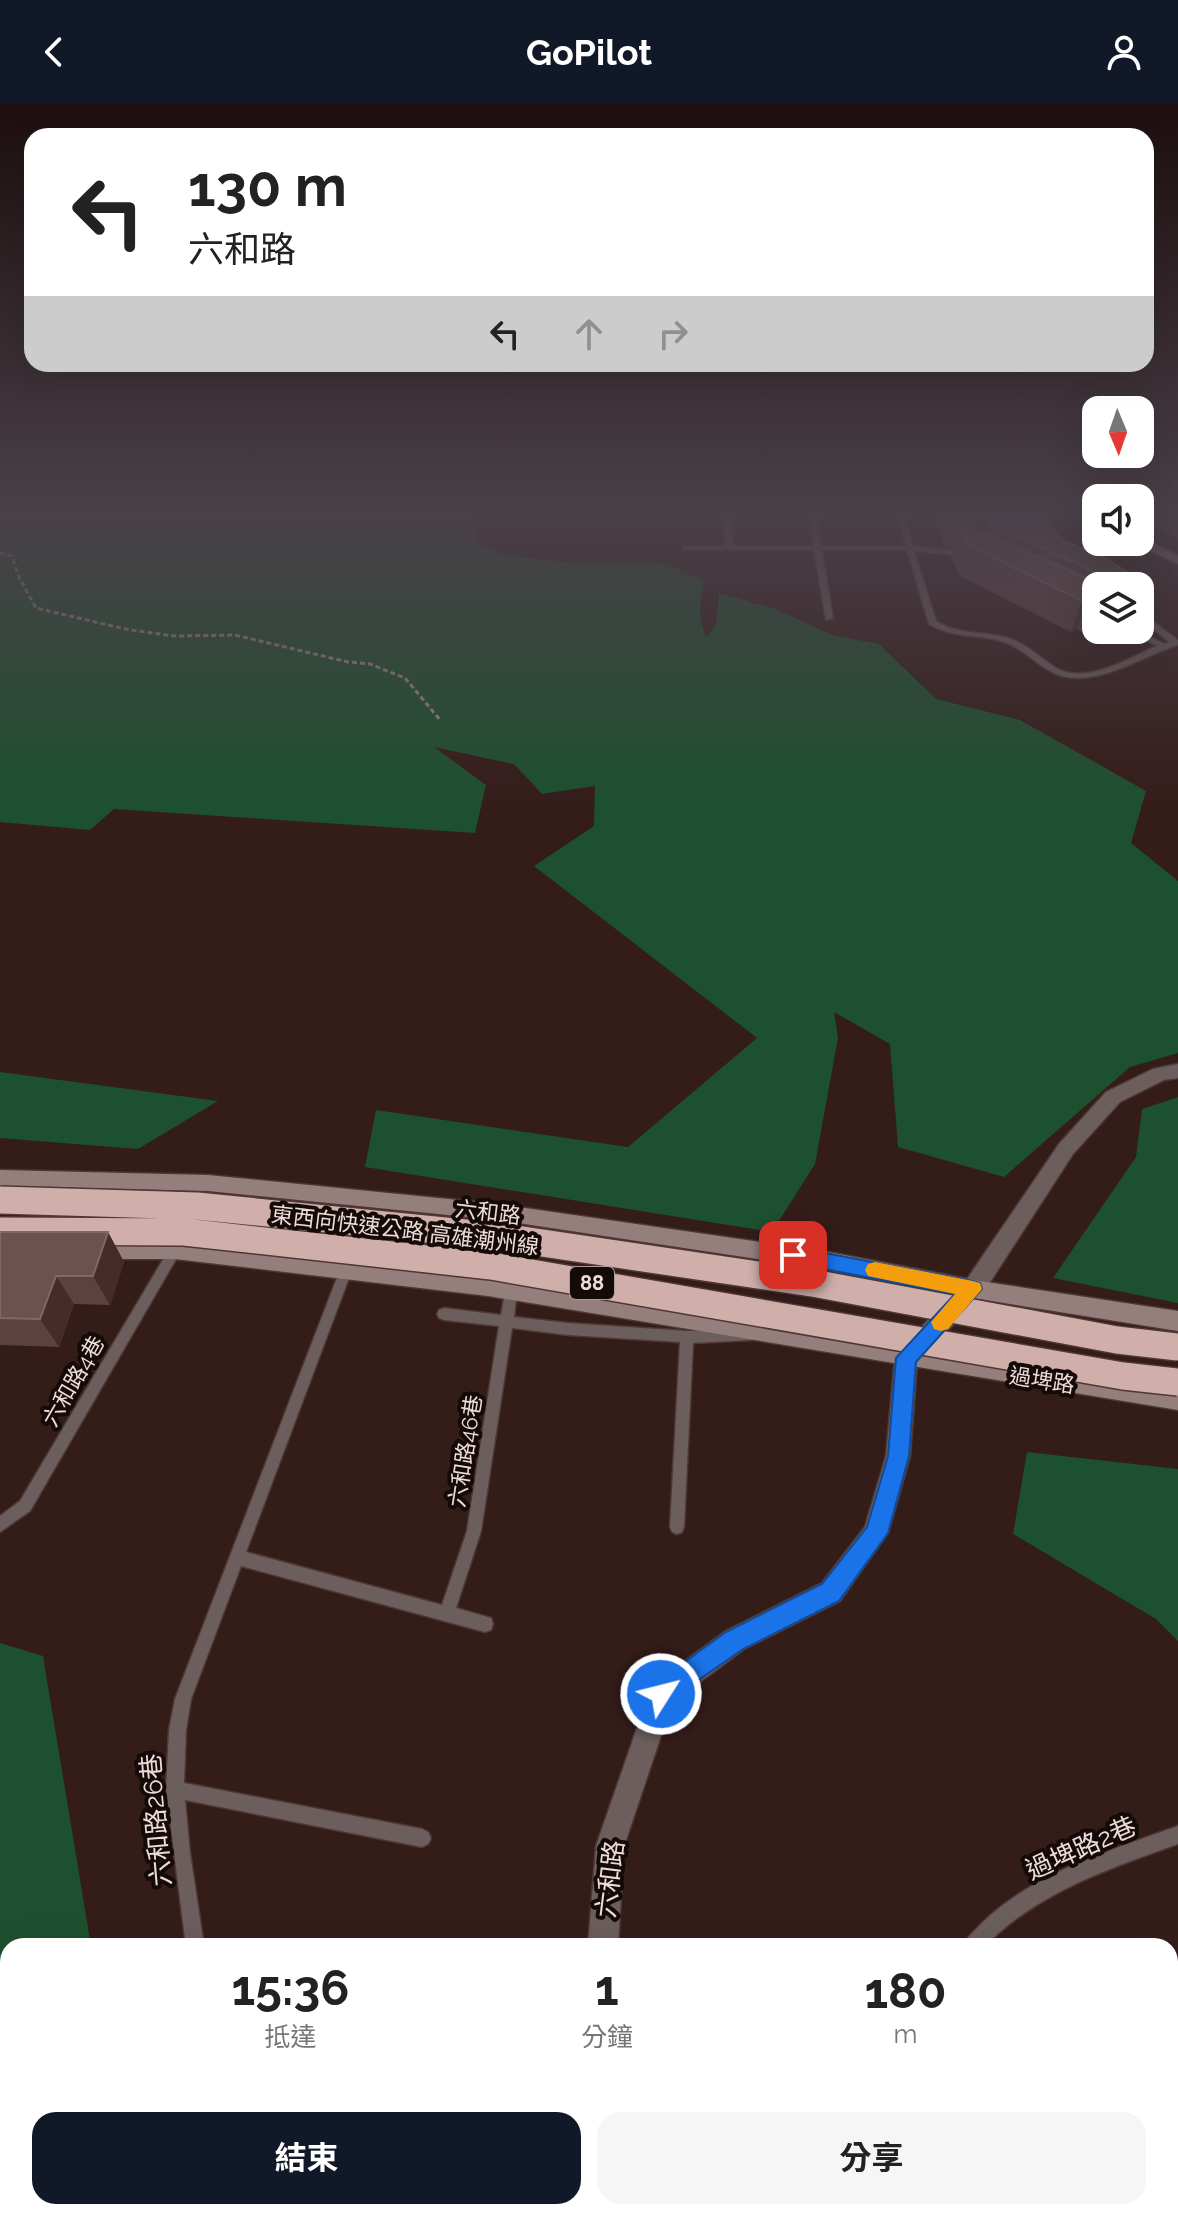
<!DOCTYPE html>
<html lang="zh-TW">
<head>
<meta charset="utf-8">
<style>
  :root { --surface:#fff; --page:#f6f6f6; --text:#222; --muted:#767676; --accent:#111827 }
  body { margin:0; font-family:Raleway,"Noto Sans TC",sans-serif; background:var(--page); color:var(--text); height:100vh; display:flex; flex-direction:column; font-size:30px; white-space:nowrap }
  * { box-sizing:border-box; margin:0 }
  p { font-size:26px; color:var(--muted) }
  .icon { flex:none; width:44px; height:44px; fill:none; stroke:currentColor; stroke-width:2; stroke-linecap:round; stroke-linejoin:round }
  .map { position:relative; flex:1; overflow:hidden }
  .drawer { position:absolute; left:0px; top:1834px; width:1178px; height:282px; display:flex; flex-direction:column; background:var(--surface); border-radius:24px 24px 0 0; box-shadow:0 8px 32px #0002 }
  .drawer>* { flex:none }
  .top-card { position:absolute; left:24px; top:24px; width:1130px; height:244px; border-radius:24px; box-shadow:0 8px 32px #0002; background:#fff; color:var(--text); overflow:hidden }
  .needle { width:52px; rotate:178deg }
  .tools { position:absolute; left:1082px; top:292px; display:grid; gap:16px }
  .tools a { display:grid; place-items:center; width:72px; height:72px; border-radius:16px; background:var(--surface); box-shadow:0 8px 32px #0002; font-size:40px }
  .pin { position:absolute; display:grid; place-items:center; width:68px; height:68px; color:#fff; margin:-34px; border-radius:16px; box-shadow:0 4px 12px #0006 }
  .me { position:absolute; width:88px; margin:-44px; rotate:54deg; stroke-linejoin:round; filter:drop-shadow(0 0 6px #0008) }
  .turn { display:flex; align-items:center; gap:28px; height:168px; padding:0 32px; font-size:36px }
  .turn .icon { width:104px; height:104px; stroke-width:2.5 }
  .turn b { display:block; font-size:56px; line-height:68px }
  .lanes { display:flex; align-items:center; height:76px; padding:0 32px; background:#0003; justify-content:center; gap:40px; direction:ltr }
  .lanes .off { opacity:.35 }
  .eta { display:flex; justify-content:space-evenly; align-items:center; height:136px; text-align:center }
  .eta b { font-size:48px; font-weight:700; line-height:56px }
  .primary-button { display:flex; gap:16px; margin-top:auto; padding:16px 32px }
  .primary-button a { flex:1; height:92px; border-radius:24px; background:var(--accent); color:#fff; font-size:32px; font-weight:700; line-height:92px; text-align:center }
  .primary-button a+a { background:var(--page); color:var(--text) }
  header { display:flex; justify-content:space-between; align-items:center; height:104px; padding:0 32px; background:var(--accent); color:#fff; font-size:36px; font-weight:700 }
  .map>svg:first-child { display:block }
  .green { fill:#1d502e }
  .lines { fill:none; stroke-linecap:round; stroke-linejoin:round }
  .lane-casing { stroke:#4e3734; stroke-width:3 }
  .street-casing { stroke:#4e3734; stroke-width:3 }
  .secondary-casing { stroke:#4e3734; stroke-width:3 }
  .path { stroke:#988380; stroke-width:3; stroke-dasharray:5 3; stroke-linecap:butt }
  .lane { fill:#6b5e5c; fill-rule:evenodd }
  .street { fill:#6b5e5c; fill-rule:evenodd }
  .secondary { fill:#947f7c; fill-rule:evenodd }
  .highway-bridge-casing { stroke:#4e3734; stroke-width:30; stroke-linecap:butt }
  .highway-bridge { stroke:#d0afaa; stroke-width:27 }
  .wall { fill:#5c423f }
  .shaded-wall { fill:#452c29 }
  .building { fill:#6c524f; stroke:#806865; stroke-width:2 }
  .route { fill:#1a73e8; stroke:#114b97; stroke-width:2 }
  .slow { fill:#f59e0b }
  .labels { text-anchor:middle; stroke-width:8; stroke-linejoin:round; paint-order:stroke }
  .shield { fill:#140a08; stroke:#ac9d9a; stroke-width:2 }
  .shield-label { font-size:20px; font-weight:bold; fill:#eddcd9 }
  .street-label { font-size:22px; fill:#eddcd9; stroke:#140a08 }
  .near-street-label { font-size:26px; fill:#eddcd9; stroke:#140a08 }
</style>
</head>
<body>
<header><svg class="icon" aria-label="back" viewBox="0 0 24 24"><path d="M15 5l-7 7 7 7"/></svg>GoPilot<svg class="icon" aria-label="person" viewBox="0 0 24 24"><circle cx="12" cy="8" r="4"/><path d="M4 21q1-7 8-7t8 7"/></svg></header>
<div class="map">
<svg width="1178" height="2115" viewBox="0 0 1178 2115">
  <rect width="100%" height="100%" fill="#341c19"/>
  <path class="green" d="M0,408h471l5,30 27,13 72,8 90,1 40,17c-6,21 -7,35 1,56l10,-11 3,-33 56,16 57,26 47,9 57,55 84,21 126,71 -15,52 47,38v172l-48,14 -126,110 -106,-30 -8,-103 -56,-32 4,26 -23,126 -43,68 -407,-65 11,-57 252,37 129,-109 -223,-172 60,-40 1,-40 -53,8 -28,-30 -80,-17 52,38 -11,48 -361,-24 -24,21 -90,-8z
    M0,968l218,29 -80,48 -138,-11z
    M1178,993v206l-125,-25 83,-121 6,-48z
    M1027,1348l151,17v172l-22,-22 -143,-85z
    M0,1539l43,13 48,290h-83v266h128l1,7h-137z"/>
  <g class="lines">
    <defs>
      <path id="lane" d="M724,408h7l2,34h81l-5,-34h7l5,34h85l-10,-34h7l10,34 53,6 4,2 -4,2 -52,-5 22,70c22,14 48,10 72,17 19,6 32,20 48,30 31,17 72,-10 101,-22l-32,-16h10l30,14 4,-2 -29,-24v-6l38,28v5c-36,11 -86,46 -124,28 -19,-9 -32,-26 -53,-32 -25,-7 -49,-3 -72,-17l-22,-74h-85l11,68 -7,2 -12,-70h-131v-4h42z
        M1039,408h9l-26,14 -7,-2z
        M175,1141l4,1 2,4 -2,4 -149,257 -30,21v-16l20,-15 151,-255z
        M346,1161l5,1 1,4 -106,282 196,53 25,-74 32,-205 -55,-6 -5,-2 -2,-4 2,-4 5,-2 57,7 5,-28 5,-2 5,2 1,4 -3,26 54,6 119,8 65,-3 5,2 2,4 -2,4 -5,2 -59,3 -9,184 -2,5 -5,2 -5,-2 -2,-5 10,-185 -112,-7 -56,-7 -31,203 -25,77 35,10 2,6 -2,6 -6,2 -244,-66 -50,133 -5,31 -2,53 238,46 6,3 3,6 -3,6 -6,3 -237,-47 5,53 14,93h-18l-20,-157 3,-59 6,-31 165,-429 1,-4z
        M1178,1722v18c-70,25 -140,48 -193,102h-22c4,-10 13,-16 20,-24 52,-50 129,-72 195,-96z
        M1170,2030l8,5v26l-8,-5z
        M220,2108h20l1,7h-20z
        M748,2108h23l-3,7h-23z"/>
      <path id="street" d="M1178,960v14l-14,2 -44,22 -47,52 -92,142 -64,66 -7,94 -22,77 -48,68 -96,48 -72,54 -48,143 -6,100h-30l8,-100 56,-161 74,-54 96,-48 43,-56 21,-71 9,-98 3,-7 67,-69 94,-138 47,-52 47,-23z
        M657,2108h36l3,7h-36z"/>
      <path id="secondary" d="M1069,408h16l11,6v8z
        M1140,434l38,17v9l-42,-19 -2,-3h6z
        M0,1066l208,5 290,29 325,47 150,29 205,31v20l-205,-33 -150,-29 -325,-49 -290,-29 -208,-5z
        M93,1137h82l313,37 690,112v20l-690,-114 -313,-37h-82l-7,-3 -4,-6 4,-6z"/>
    </defs>
    <use href="#lane" class="lane-casing"/>
    <use href="#street" class="street-casing"/>
    <use href="#secondary" class="secondary-casing"/>
    <path class="path" d="M0,449l12,3 7,21 17,31 89,21 49,7 61,-1 113,27 22,2 35,14 36,43"/>
    <use href="#lane" class="lane"/>
    <use href="#street" class="street"/>
    <use href="#secondary" class="secondary"/>
    <defs>
      <path id="highway-bridge" d="M0,1096l197,6 298,30 323,48 299,56 61,7
        M0,1127l184,1 307,34 632,110 55,6"/>
    </defs>
    <use href="#highway-bridge" class="highway-bridge-casing"/>
    <use href="#highway-bridge" class="highway-bridge"/>
  </g>
  <path class="wall" d="M939,408h62l-1,4 -4,3 66,21 80,43 -2,5v-2h-44v43l-11,4 -8,-4 -6,3 -111,-56 -9,-18 2,-11h-8l-8,-23z
    M1140,408h38v26l-38,-19z
    M0,1128h108l16,30 -14,43 -36,-1 -15,43 -59,-2z"/>
  <path class="shaded-wall" d="M978,408h23l-1,4 -4,2 -2,8 -6,-3 -4,16 -17,6 -1,4 8,-31z
    M1088,494l-11,31 -6,3 11,-31z
    M1095,498l1,27 -11,4z
    M108,1128l16,30 -14,43 -17,-29z
    M56,1172l18,28 -15,43 -19,-28z"/>
  <path class="building" d="M950,408h35l-11,6 -22,-2z
    M1009,408h12l24,9 17,19 44,18 36,25 -7,3h-26l-1,-8 -120,-55z
    M958,423l15,1 132,58h-9v16l-8,-4 -6,3 -115,-56z
    M0,1128h108l-15,44h-37l-16,43 -40,-1z"/>
  <linearGradient id="sky" x2="0" y2="1"><stop stop-color="#1d0f0e"/><stop offset="0.58" stop-color="#4a4049"/><stop offset="1" stop-color="#4a4049" stop-opacity="0"/></linearGradient>
  <rect width="1178" height="704" fill="url(#sky)"/>
  <path class="route" d="M793,1143l180,34 7,2 2,6 -66,73 -7,94 -21,77 -49,68 -96,48 -82,57 -8,-4 -4,-8 4,-9 73,-53 96,-48 45,-57 21,-71 8,-98 59,-64 -162,-31 -7,-2 -2,-6 2,-5z"/>
  <path class="slow" d="M875,1158l98,19 7,2 2,6 -34,40 -7,2 -7,-2 -3,-7 24,-28 -87,-18 -3,-6 3,-6z"/>
  <g class="labels">
    <rect class="shield" x="570" y="1163" width="44" height="32" rx="6"/>
    <g class="shield-label">
      <text x="592" y="1186">88</text>
    </g>
    <g class="street-label">
      <text transform="translate(488 1108) rotate(7)" y="8">六和路</text>
      <text transform="translate(405 1126) rotate(7)" y="8">東西向快速公路 高雄潮州線</text>
      <text transform="translate(1042 1276) rotate(9)" y="8">過埤路</text>
      <text transform="translate(73 1277) rotate(-60)" y="8">六和路4巷</text>
      <text transform="translate(465 1347) rotate(-81)" y="8">六和路46巷</text>
    </g>
    <g class="near-street-label">
      <text transform="translate(156 1716) rotate(-95)" y="9">六和路26巷</text>
      <text transform="translate(1081 1744) rotate(-24)" y="9">過埤路2巷</text>
      <text transform="translate(610 1775) rotate(-83)" y="9">六和路</text>
    </g>
  </g>
</svg>
<div class="tools">
<a><svg class="needle" viewBox="-14 -14 28 28"><path d="M0-13l5 13h-10z" fill="#e53935"/><path d="M0 13l5-13h-10z" fill="#767676"/></svg></a>
<a><svg class="icon" aria-label="sound" viewBox="0 0 24 24"><path d="M4 9h4l5-4v14l-5-4H4zM17 9q2 3 0 6"/></svg></a>
<a><svg class="icon" aria-label="layers" viewBox="0 0 24 24"><path d="M12 4l9 5-9 5-9-5zM3 14l9 5 9-5"/></svg></a>
</div>
<div class="pin" style="left:793px;top:1151px;background:#d93025"><svg class="icon" aria-label="arrive" viewBox="0 0 24 24"><path d="M6 21V4h12l-3 4 3 4H6"/></svg></div>
<svg class="me" style="left:661px;top:1590px" viewBox="-20 -20 40 40"><circle r="17" fill="#1a73e8" stroke="#fff" stroke-width="3"/><path d="M0-11L8 9 0 5-8 9z" fill="#fff"/></svg>
<div class="top-card">
<div class="turn"><svg class="icon" aria-label="left" viewBox="0 0 24 24"><path d="M17 20v-9H6M10 6l-5 5 5 5"/></svg><div><b>130 m</b>六和路</div></div>
<div class="lanes"><svg class="icon" aria-label="left" viewBox="0 0 24 24"><path d="M17 20v-9H6M10 6l-5 5 5 5"/></svg><svg class="icon off" aria-label="ahead" viewBox="0 0 24 24"><path d="M12 20V5M6 11l6-6 6 6"/></svg><svg class="icon off" aria-label="right" viewBox="0 0 24 24"><path d="M7 20v-9h11M14 6l5 5-5 5"/></svg></div>
</div>
<section class="drawer">
<div class="eta">
<div><b>15:36</b><p>抵達</p></div>
<div><b>1</b><p>分鐘</p></div>
<div><b>180</b><p>m</p></div>
</div>
<div class="primary-button"><a>結束</a><a>分享</a></div>
</section>
</div>
</body>
</html>
